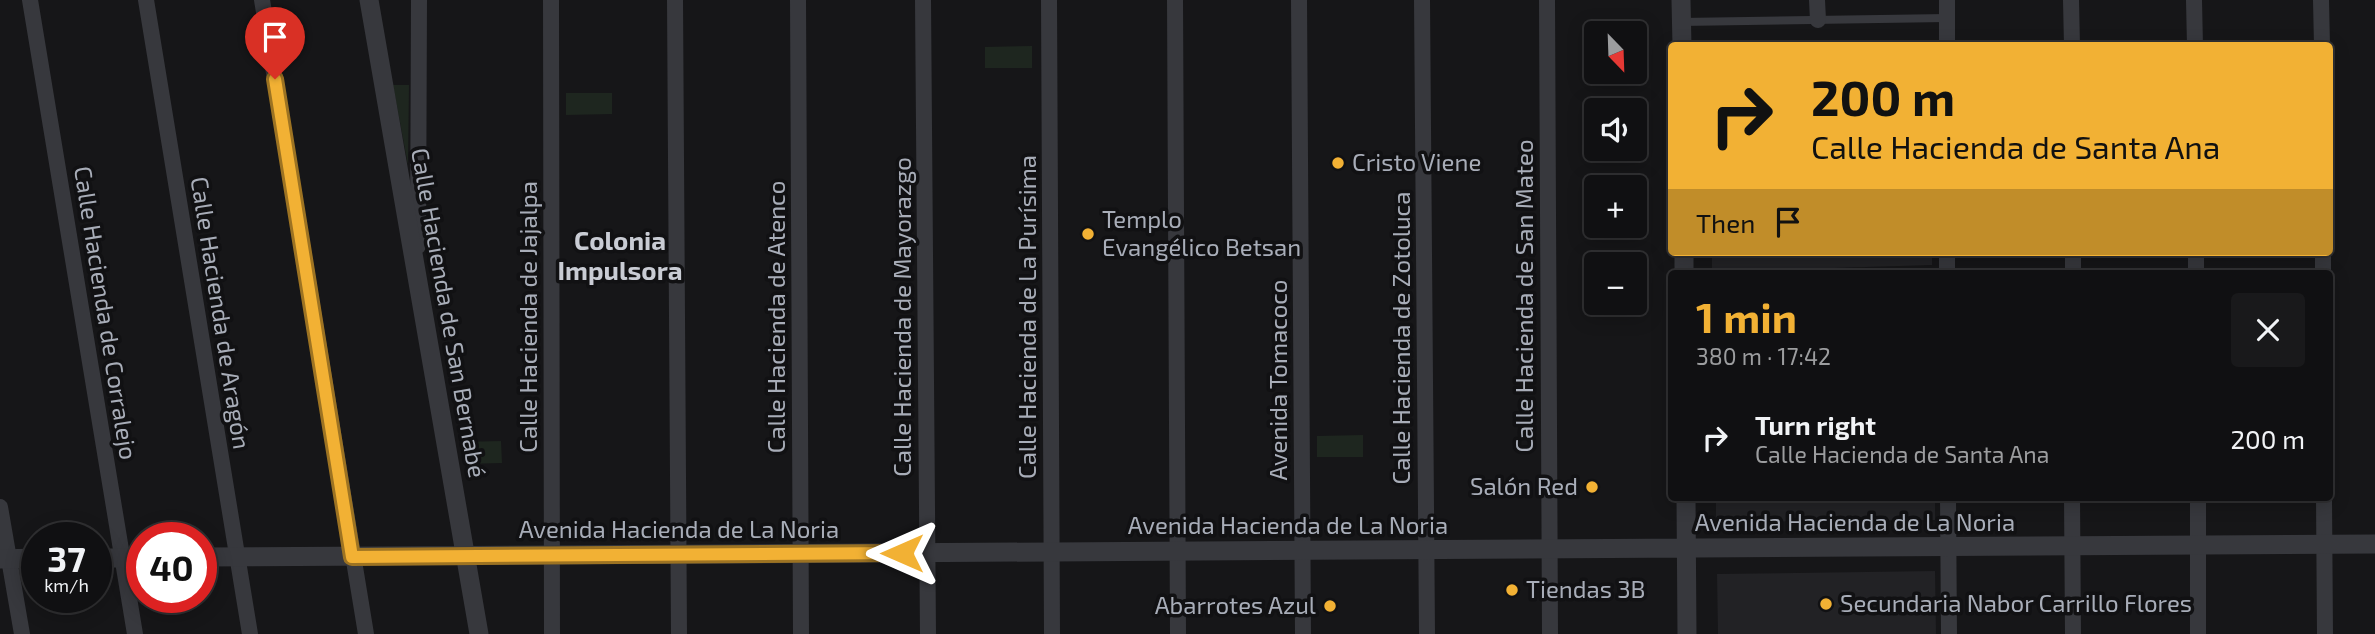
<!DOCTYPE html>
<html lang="en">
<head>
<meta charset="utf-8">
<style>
  :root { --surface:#101012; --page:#19191b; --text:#f1f3f6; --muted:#9c9d9f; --line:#303032; --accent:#f2b134 }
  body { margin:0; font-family:"Exo 2",sans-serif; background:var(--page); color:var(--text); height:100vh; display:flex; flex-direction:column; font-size:26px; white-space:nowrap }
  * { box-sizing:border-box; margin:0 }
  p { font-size:23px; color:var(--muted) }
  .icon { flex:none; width:38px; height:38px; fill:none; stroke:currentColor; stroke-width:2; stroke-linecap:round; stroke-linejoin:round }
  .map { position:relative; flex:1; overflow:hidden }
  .panel { position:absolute; left:1668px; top:270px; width:665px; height:231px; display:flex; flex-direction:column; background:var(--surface); border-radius:7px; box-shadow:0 4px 18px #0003,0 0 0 2px var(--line) }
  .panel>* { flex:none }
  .top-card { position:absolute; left:1668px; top:42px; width:665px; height:214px; border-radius:7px; box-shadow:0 4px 18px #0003,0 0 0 2px var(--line); background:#f2b134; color:#111; overflow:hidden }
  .needle { width:46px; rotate:157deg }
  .tools { position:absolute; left:1584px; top:21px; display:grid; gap:14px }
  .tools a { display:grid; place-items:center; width:63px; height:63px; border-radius:7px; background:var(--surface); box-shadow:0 4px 18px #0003,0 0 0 2px var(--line); font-size:35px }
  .speed { position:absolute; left:21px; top:522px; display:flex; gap:14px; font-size:35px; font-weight:700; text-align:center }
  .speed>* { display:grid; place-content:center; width:91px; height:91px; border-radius:50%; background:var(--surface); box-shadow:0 4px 18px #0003,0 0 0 2px var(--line); line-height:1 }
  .speed small { font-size:18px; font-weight:400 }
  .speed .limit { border:10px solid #d22; background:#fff; color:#111 }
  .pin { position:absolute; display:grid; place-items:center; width:60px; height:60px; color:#fff; margin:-72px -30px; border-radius:50% 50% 50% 0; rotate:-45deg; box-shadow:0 0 7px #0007 }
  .pin .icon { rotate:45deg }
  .me { position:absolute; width:77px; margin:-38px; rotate:270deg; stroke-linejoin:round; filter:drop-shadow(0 0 5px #0008) }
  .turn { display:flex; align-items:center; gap:24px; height:147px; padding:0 28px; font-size:32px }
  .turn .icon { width:91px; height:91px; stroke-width:2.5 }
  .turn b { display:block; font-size:49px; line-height:60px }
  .then { display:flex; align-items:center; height:66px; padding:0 28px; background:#0003; gap:14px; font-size:26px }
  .round { display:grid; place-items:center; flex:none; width:74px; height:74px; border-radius:7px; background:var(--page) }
  .head { display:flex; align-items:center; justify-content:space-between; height:119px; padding:0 28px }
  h1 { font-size:42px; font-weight:700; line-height:52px; color:var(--accent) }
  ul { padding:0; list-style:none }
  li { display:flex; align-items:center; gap:21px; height:98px; padding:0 28px }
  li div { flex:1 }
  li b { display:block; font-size:26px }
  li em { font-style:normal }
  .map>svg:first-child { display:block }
  .built { fill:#222225 }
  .green { fill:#1e261f }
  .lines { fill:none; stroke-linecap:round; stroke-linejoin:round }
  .service { stroke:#37383d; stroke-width:8 }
  .minor { stroke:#37383d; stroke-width:16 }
  .tertiary { stroke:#37383d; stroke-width:19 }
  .route-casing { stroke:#9d7322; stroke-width:18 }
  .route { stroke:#f2b134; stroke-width:12 }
  .poi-dot { fill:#f2b134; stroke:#111113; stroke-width:2.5 }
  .labels { text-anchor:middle; stroke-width:7; stroke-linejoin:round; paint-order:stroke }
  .poi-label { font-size:24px; fill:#a8adb8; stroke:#111113; text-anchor:start }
  .street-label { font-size:24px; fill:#a8adb8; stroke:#111113 }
  .neighbourhood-label { font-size:26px; font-weight:bold; fill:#c9ccd4; stroke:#111113 }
</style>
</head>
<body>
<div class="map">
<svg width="2375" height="634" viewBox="0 0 2375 634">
  <rect width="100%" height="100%" fill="#161618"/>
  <path class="built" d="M1712,252h220v13l-97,3v5h-123z
    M1716,497h219v23l-219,2z
    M1935,571l1,63h-218l-1,-60z"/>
  <path class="green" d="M1032,46v22h-47v-21z
    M393,85h16l-1,80z
    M566,93h46v21l-46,1z
    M1363,435v22h-46v-21z
    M501,441l1,22 -38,1 -4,-22z"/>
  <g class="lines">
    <path class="service" d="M1681,22l266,-4"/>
    <path class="minor" d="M30,0l105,634
      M146,0l104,634
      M262,0l104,634
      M551,0l1,634
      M675,0l4,634
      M798,0l3,634
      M923,0l5,634
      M1049,0l3,634
      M1175,0l3,634
      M1299,0l4,634
      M1422,0l5,634
      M1547,0l3,634
      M1817,0l1,20
      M1947,0v46
      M2071,0l1,46
      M2194,0l1,46
      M2321,0l1,46
      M418,246l1,-246
      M1947,252v21
      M2196,252v21
      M2323,252v21
      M2073,273v-21
      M1948,497l1,137
      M2072,497l1,137
      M2198,497v137
      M2324,497l1,137
      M0,507l22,127"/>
    <path class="tertiary" d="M369,0l110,634
      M1681,0l1,46
      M1684,252v21
      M1686,497l1,137
      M201,557l2174,-13
      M96,558h46
      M0,559l37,-1"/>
  </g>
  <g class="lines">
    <defs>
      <path id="route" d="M275,79l77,478 550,-4"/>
    </defs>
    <use href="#route" class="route-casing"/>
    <use href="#route" class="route"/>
  </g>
  <g class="poi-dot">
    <circle cx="1338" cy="163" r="7"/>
    <circle cx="1088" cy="234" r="7"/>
    <circle cx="1592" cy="487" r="7"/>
    <circle cx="1512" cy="590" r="7"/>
    <circle cx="1826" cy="604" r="7"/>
    <circle cx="1330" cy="606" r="7"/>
  </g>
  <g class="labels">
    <g class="poi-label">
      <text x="1352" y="171">Cristo Viene</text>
      <text x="1102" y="228">Templo<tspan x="1102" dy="28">Evangélico Betsan</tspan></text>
      <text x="1578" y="495" text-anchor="end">Salón Red</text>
      <text x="1526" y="598">Tiendas 3B</text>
      <text x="1840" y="612">Secundaria Nabor Carrillo Flores</text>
      <text x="1316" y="614" text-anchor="end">Abarrotes Azul</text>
    </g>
    <g class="street-label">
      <text transform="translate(1525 296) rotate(-90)" y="8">Calle Hacienda de San Mateo</text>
      <text transform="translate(105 313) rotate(81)" y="8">Calle Hacienda de Corralejo</text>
      <text transform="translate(220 313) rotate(81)" y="8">Calle Hacienda de Aragón</text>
      <text transform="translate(448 313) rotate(80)" y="8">Calle Hacienda de San Bernabé</text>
      <text transform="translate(529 317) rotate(-90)" y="8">Calle Hacienda de Jajalpa</text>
      <text transform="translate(777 317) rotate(-90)" y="8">Calle Hacienda de Atenco</text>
      <text transform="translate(903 317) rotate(-90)" y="8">Calle Hacienda de Mayorazgo</text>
      <text transform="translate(1028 317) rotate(-90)" y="8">Calle Hacienda de La Purísima</text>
      <text transform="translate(1402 338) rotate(-90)" y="8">Calle Hacienda de Zotoluca</text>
      <text transform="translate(1279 380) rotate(-90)" y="8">Avenida Tomacoco</text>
      <text x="1855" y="531">Avenida Hacienda de La Noria</text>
      <text x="1288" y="534">Avenida Hacienda de La Noria</text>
      <text x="679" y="538">Avenida Hacienda de La Noria</text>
    </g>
    <g class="neighbourhood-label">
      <text x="620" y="250">Colonia<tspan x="620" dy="30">Impulsora</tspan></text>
    </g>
  </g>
</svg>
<div class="tools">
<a><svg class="needle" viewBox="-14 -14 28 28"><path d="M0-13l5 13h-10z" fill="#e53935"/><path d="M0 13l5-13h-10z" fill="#9c9d9f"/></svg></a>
<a><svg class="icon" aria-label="sound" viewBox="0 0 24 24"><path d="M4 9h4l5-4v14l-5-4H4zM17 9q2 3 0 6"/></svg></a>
<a>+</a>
<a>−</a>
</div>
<div class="speed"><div>37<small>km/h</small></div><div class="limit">40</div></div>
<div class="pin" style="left:275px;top:79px;background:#d93025"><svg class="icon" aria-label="arrive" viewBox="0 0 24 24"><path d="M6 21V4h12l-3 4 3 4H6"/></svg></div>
<svg class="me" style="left:902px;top:553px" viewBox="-20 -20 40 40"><path d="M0-17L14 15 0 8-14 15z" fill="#f2b134" stroke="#fff" stroke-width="4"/></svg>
<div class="top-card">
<div class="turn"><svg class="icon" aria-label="right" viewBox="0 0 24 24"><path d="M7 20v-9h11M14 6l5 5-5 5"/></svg><div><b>200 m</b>Calle Hacienda de Santa Ana</div></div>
<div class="then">Then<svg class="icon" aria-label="arrive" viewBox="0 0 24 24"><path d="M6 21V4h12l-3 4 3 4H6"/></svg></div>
</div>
<section class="panel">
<div class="head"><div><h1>1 min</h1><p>380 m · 17:42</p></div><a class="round"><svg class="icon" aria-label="close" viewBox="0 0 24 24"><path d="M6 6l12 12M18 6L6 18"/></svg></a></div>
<ul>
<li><svg class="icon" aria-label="right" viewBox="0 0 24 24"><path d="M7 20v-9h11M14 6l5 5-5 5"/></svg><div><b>Turn right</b><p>Calle Hacienda de Santa Ana</p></div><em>200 m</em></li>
</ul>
</section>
</div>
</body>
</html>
